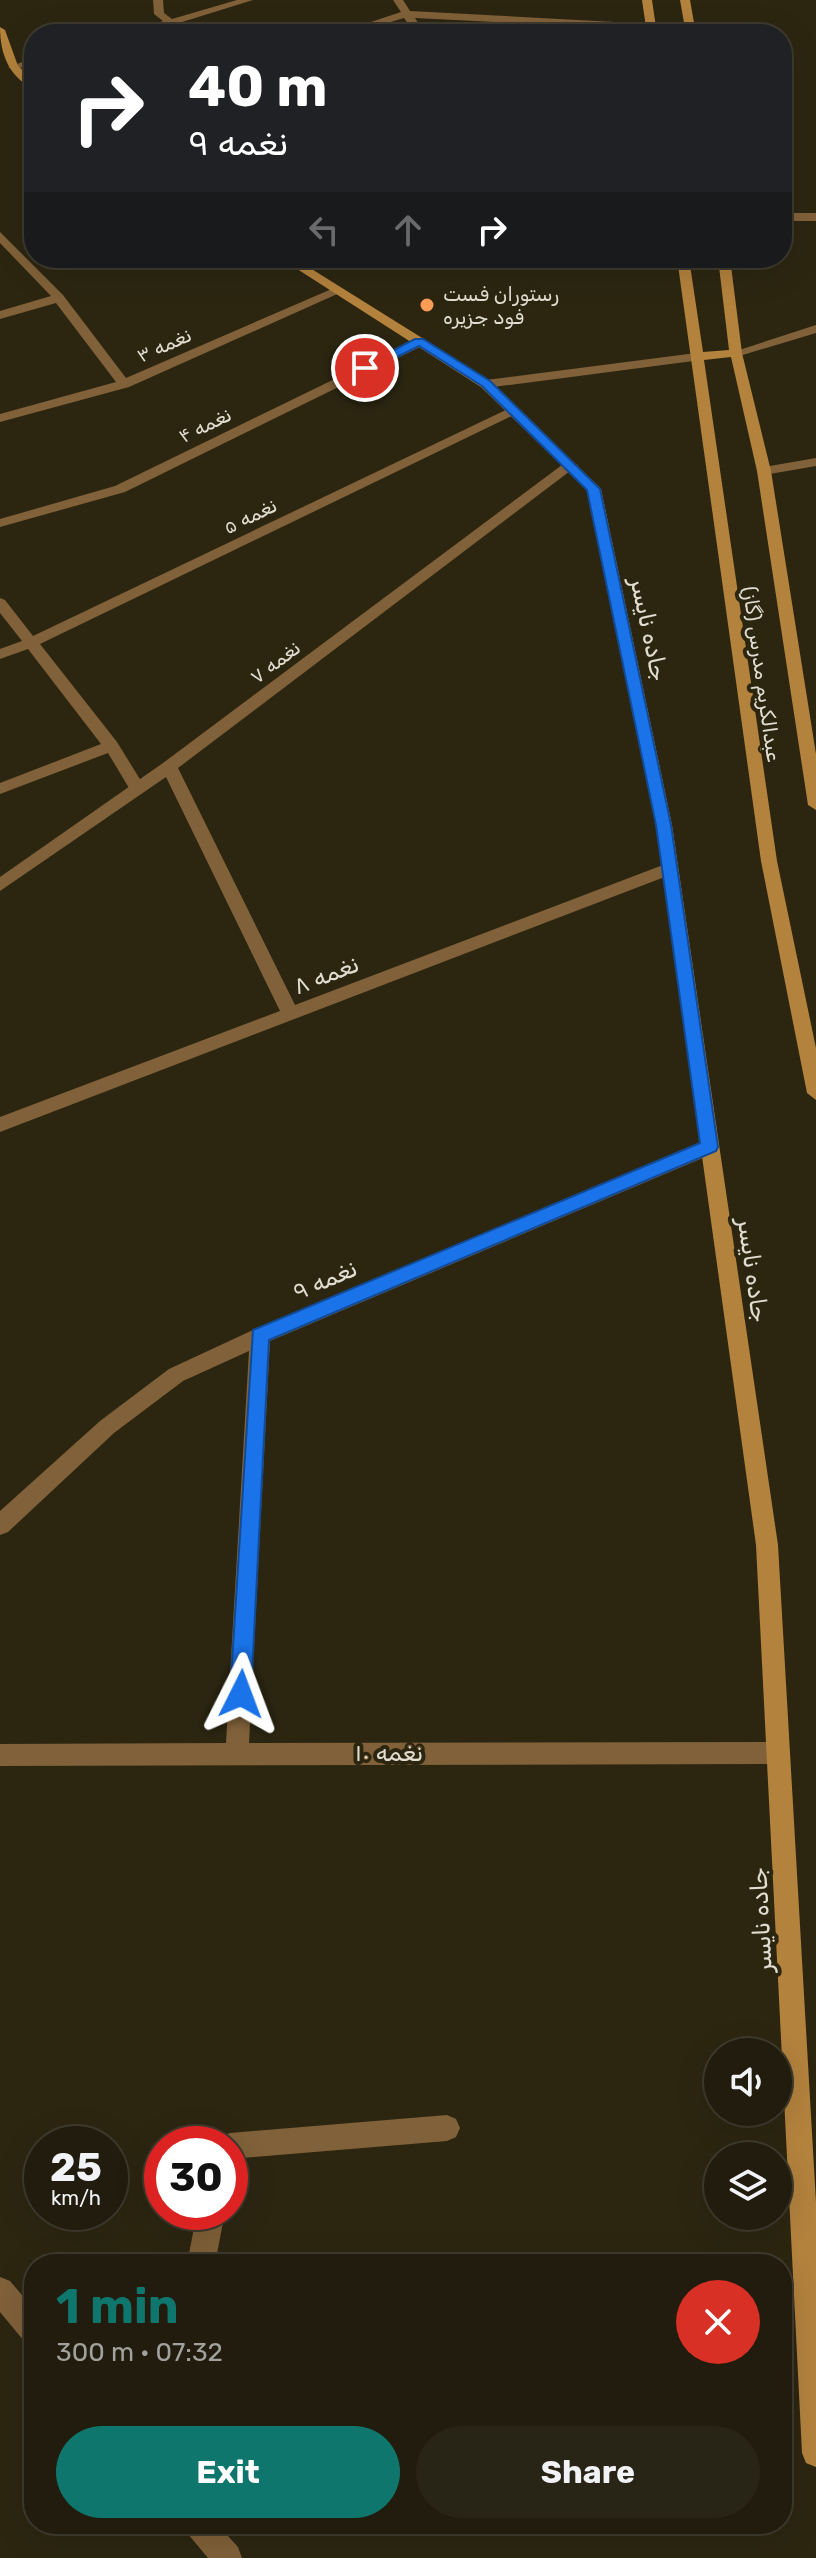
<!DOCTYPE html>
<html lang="en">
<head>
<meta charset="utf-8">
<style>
  :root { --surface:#211c0d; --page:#292516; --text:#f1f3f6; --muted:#a2a19d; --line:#3e3a2e; --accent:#0f766e }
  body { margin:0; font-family:Rubik,"Noto Sans Arabic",sans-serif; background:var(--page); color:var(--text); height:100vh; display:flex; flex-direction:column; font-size:30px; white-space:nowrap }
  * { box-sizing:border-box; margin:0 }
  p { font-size:26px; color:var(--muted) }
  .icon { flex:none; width:44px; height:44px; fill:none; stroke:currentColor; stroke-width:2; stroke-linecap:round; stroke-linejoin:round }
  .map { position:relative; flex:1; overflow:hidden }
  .drawer { position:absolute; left:24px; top:2254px; width:768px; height:280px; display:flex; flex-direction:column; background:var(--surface); border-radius:32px; box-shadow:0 8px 32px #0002,0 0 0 2px var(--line) }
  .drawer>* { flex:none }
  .guide { position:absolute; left:24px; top:24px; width:768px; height:244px; border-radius:32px; box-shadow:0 8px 32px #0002,0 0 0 2px var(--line); background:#202124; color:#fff; overflow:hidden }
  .fabs { position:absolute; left:704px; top:2038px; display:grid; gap:16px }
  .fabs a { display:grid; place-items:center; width:88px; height:88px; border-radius:50%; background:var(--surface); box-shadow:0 8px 32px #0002,0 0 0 2px var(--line); font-size:40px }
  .speed { position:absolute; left:24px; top:2126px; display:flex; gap:16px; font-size:40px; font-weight:700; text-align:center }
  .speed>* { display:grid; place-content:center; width:104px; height:104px; border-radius:50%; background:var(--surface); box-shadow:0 8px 32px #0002,0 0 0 2px var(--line); line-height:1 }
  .speed small { font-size:20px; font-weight:400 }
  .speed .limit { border:12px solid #d22; background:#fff; color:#111 }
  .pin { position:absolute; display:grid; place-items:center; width:68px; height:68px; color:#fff; margin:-34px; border:4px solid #fff; border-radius:50%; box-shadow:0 2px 8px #0007 }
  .me { position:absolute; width:88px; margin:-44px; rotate:3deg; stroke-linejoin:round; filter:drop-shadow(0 0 6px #0008) }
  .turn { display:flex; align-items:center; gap:28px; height:168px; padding:0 32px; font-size:36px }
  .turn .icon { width:104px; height:104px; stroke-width:2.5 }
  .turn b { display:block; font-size:56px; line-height:68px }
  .lanes { display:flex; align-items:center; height:76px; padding:0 32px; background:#0003; justify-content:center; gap:40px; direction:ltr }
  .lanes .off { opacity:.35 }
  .round { display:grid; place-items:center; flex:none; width:84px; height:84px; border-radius:42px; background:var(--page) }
  .overview { display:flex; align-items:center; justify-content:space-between; height:136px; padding:0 32px }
  h1 { font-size:48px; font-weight:700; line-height:60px; color:var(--accent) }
  .button { display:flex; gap:16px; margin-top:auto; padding:16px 32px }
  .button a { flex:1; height:92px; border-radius:48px; background:var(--accent); color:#fff; font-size:32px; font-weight:700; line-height:92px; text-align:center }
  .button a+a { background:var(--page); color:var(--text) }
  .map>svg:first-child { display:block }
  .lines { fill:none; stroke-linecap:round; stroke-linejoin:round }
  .lane { fill:#806139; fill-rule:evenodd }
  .street { fill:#806139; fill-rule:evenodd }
  .secondary { fill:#b3823d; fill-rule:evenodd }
  .route { fill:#1a73e8; stroke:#114b97; stroke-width:2 }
  .poi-dot { fill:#fd9d55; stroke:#2c2611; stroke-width:3 }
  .labels { text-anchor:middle; stroke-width:8; stroke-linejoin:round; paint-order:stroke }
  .far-poi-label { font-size:20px; fill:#e1ddd0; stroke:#2c2611; text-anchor:start }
  .far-street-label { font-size:20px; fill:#e1ddd0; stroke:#2c2611 }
  .street-label { font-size:24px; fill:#e1ddd0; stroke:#2c2611 }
</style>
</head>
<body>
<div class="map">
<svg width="816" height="2558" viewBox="0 0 816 2558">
  <rect width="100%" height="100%" fill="#2c2611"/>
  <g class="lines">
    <path class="lane" d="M153,0h10l1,13 8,6 65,-19h16l-74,23 14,11h-12l-12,-8 -28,8h-16l38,-13 -9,-7z
      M393,0h10l7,11 242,13 5,3 -5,3 -237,-12 10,16h-10l-11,-16 -53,16h-16l66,-22z
      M34,58v6l-21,6 -5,-3z
      M0,232l63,63 63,83 208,-90 10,3 -215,96 -129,35v-8l116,-32 -60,-79 -56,16v-8l51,-15 -51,-53z
      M419,338l6,4 -1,3 -299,147 -125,35v-8l115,-33z
      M510,408l12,3 -482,233 77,98 29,47 -8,5 -6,-1 -24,-40 -108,41v-11l101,-39 -73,-95 -28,10v-10l22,-8 -22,-28v-15l5,2 28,36z"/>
    <path class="street" d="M782,213h34v8h-34z
      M816,325v8l-80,24 -6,-4z
      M696,353l5,1v6l-215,28 -7,-4 7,-4z
      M816,458v8l-52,9 -7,-4 7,-4z
      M566,462l12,3 -400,303 117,237 368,-140h12v8l-675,259v-15l280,-106 -114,-234 -166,114v-14l163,-114z
      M710,1140l9,7 -2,5 -447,189 -21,402 529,-1 8,3 4,8 -4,8 -8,3 -778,2v-22l226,-1 23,-392 -66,30 -69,52 -106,99 -8,3v-24l100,-90 69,-52 84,-39z
      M447,2115l9,4 4,9 -4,9 -9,4 -217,18v-15h-12l3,-7 9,-4z
      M197,2212h28l-10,52h-28z
      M0,2277l10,4 24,28v36l-10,-4 -24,-29z
      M183,2524h34l21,23 4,11h-34l-20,-24z"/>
    <path class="secondary" d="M642,0h10l5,34h-10z
      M680,0h10l6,34h-10z
      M0,27l5,3 13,36 16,14v9c-25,-12 -34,-35 -34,-62z
      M280,258h14l197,123 110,108 71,336 106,720 38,657v265l-10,-4 -4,-10 -46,-908 -100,-720 -69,-335 -106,-103z
      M677,258h12l14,94 26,-2 -11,-92h12l12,95 29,118 45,283v56l-8,-5 -51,-334 -26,-114 -27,3 73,501 39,187v52l-9,-7 -46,-232z"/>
  </g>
  <path class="route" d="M415,339h8l67,42 110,108 71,336 47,322 -2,4 -447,189 -18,354 -3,7 -7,3 -8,-3 -3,-7 23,-364 447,-187 -44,-318 -69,-335 -105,-104 -63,-40 -50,25 -10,-3z"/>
  <circle class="poi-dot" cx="427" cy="305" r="8"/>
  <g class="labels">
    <g class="far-poi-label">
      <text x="443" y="301">رستوران فست<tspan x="443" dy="23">فود جزیره</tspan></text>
    </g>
    <g class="far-street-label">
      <text transform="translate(164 345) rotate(-24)" y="7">نغمه ۳</text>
      <text transform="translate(205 425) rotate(-26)" y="7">نغمه ۴</text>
      <text transform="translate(250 516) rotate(-26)" y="7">نغمه ۵</text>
      <text transform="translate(275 662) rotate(-37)" y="7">نغمه ۷</text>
      <text transform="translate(762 674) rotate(82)" y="7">عبدالکریم مدرس (گاز)</text>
    </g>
    <g class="street-label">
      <text transform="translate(649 629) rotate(78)" y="8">جاده نایسر</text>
      <text transform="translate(326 975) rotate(-21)" y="8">نغمه ۸</text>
      <text transform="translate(753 1270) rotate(82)" y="8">جاده نایسر</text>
      <text transform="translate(325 1280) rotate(-23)" y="8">نغمه ۹</text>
      <text x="389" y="1761">نغمه ۱۰</text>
      <text transform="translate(761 1920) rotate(-93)" y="8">جاده نایسر</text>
    </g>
  </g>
</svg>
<div class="fabs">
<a><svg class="icon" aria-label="sound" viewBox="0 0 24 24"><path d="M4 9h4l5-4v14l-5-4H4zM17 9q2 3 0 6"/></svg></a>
<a><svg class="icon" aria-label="layers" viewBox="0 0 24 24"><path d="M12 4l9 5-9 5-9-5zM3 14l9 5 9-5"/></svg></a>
</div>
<div class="speed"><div>25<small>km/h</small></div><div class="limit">30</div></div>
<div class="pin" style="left:365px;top:368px;background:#d93025"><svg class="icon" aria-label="arrive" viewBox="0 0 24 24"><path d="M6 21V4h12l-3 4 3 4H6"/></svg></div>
<svg class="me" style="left:241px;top:1694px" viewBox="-20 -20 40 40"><path d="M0-17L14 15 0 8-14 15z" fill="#1a73e8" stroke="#fff" stroke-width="4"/></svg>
<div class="guide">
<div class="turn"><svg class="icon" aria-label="right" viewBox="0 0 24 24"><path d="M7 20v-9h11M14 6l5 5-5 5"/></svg><div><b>40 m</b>نغمه ۹</div></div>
<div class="lanes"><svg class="icon off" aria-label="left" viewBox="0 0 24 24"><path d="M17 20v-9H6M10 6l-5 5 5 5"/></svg><svg class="icon off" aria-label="ahead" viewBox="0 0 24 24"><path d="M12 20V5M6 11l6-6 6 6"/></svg><svg class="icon" aria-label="right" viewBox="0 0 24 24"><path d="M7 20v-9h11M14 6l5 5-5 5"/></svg></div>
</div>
<section class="drawer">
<div class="overview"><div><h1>1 min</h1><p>300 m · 07:32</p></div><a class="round" style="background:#d93025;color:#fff"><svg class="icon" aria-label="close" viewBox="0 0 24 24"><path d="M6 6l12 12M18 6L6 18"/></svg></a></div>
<div class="button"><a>Exit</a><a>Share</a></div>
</section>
</div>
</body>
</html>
